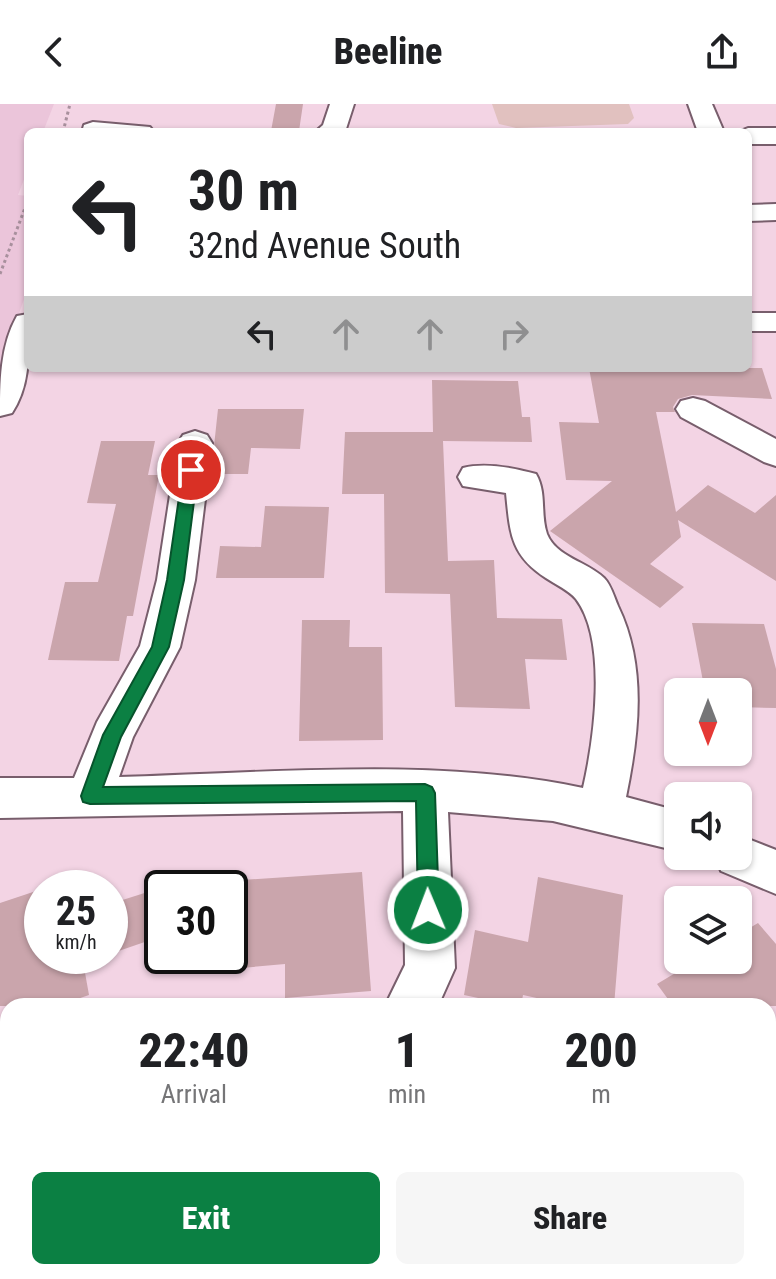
<!DOCTYPE html>
<html lang="en">
<head>
<meta charset="utf-8">
<style>
  :root { --surface:#fff; --page:#f6f6f6; --text:#202124; --muted:#757577; --accent:#0b8043 }
  body { margin:0; font-family:"Roboto Condensed",sans-serif; background:var(--page); color:var(--text); height:100vh; display:flex; flex-direction:column; font-size:30px; white-space:nowrap }
  * { box-sizing:border-box; margin:0 }
  p { font-size:26px; color:var(--muted) }
  .icon { flex:none; width:44px; height:44px; fill:none; stroke:currentColor; stroke-width:2; stroke-linecap:round; stroke-linejoin:round }
  .map { position:relative; flex:1; overflow:hidden }
  .side { position:absolute; left:0px; top:894px; width:776px; height:282px; display:flex; flex-direction:column; background:var(--surface); border-radius:24px 24px 0 0; box-shadow:0 2px 6px #0004 }
  .side>* { flex:none }
  .guide { position:absolute; left:24px; top:24px; width:728px; height:244px; border-radius:12px; box-shadow:0 2px 6px #0004; background:#fff; color:var(--text); overflow:hidden }
  .needle { width:52px; rotate:180deg }
  .fabs { position:absolute; left:664px; top:574px; display:grid; gap:16px }
  .fabs a { display:grid; place-items:center; width:88px; height:88px; border-radius:12px; background:var(--surface); box-shadow:0 2px 6px #0004; font-size:40px }
  .speed { position:absolute; left:24px; top:766px; display:flex; gap:16px; font-size:40px; font-weight:700; text-align:center }
  .speed>* { display:grid; place-content:center; width:104px; height:104px; border-radius:50%; background:var(--surface); box-shadow:0 2px 6px #0004; line-height:1 }
  .speed small { font-size:20px; font-weight:400 }
  .speed .limit { border:4px solid #111; border-radius:12px; background:#fff; color:#111 }
  .pin { position:absolute; display:grid; place-items:center; width:68px; height:68px; color:#fff; margin:-34px; border:4px solid #fff; border-radius:50%; box-shadow:0 2px 8px #0007 }
  .me { position:absolute; width:88px; margin:-44px; rotate:359deg; stroke-linejoin:round; filter:drop-shadow(0 0 6px #0008) }
  .turn { display:flex; align-items:center; gap:28px; height:168px; padding:0 32px; font-size:36px }
  .turn .icon { width:104px; height:104px; stroke-width:2.5 }
  .turn b { display:block; font-size:56px; line-height:68px }
  .lanes { display:flex; align-items:center; height:76px; padding:0 32px; background:#0003; justify-content:center; gap:40px; direction:ltr }
  .lanes .off { opacity:.35 }
  .eta { display:flex; justify-content:space-evenly; align-items:center; height:136px; text-align:center }
  .eta b { font-size:48px; font-weight:800; line-height:56px }
  .action { display:flex; gap:16px; margin-top:auto; padding:16px 32px }
  .action a { flex:1; height:92px; border-radius:12px; background:var(--accent); color:#fff; font-size:32px; font-weight:800; line-height:92px; text-align:center }
  .action a+a { background:var(--page); color:var(--text) }
  header { display:flex; justify-content:space-between; align-items:center; height:104px; padding:0 32px; background:var(--surface); font-size:36px; font-weight:800 }
  .map>svg:first-child { display:block }
  .built { fill:#ebc5da }
  .green { fill:#e1c1bf }
  .building { fill:#caa5ac }
  .lines { fill:none; stroke-linecap:round; stroke-linejoin:round }
  .minor-casing { stroke:#785e6c; stroke-width:4 }
  .path { stroke:#a8909d; stroke-width:3; stroke-dasharray:3 3; stroke-linecap:butt }
  .minor { fill:#fff; fill-rule:evenodd }
  .route { fill:#0b8043; stroke:#07532c; stroke-width:2 }
</style>
</head>
<body>
<header><svg class="icon" aria-label="back" viewBox="0 0 24 24"><path d="M15 5l-7 7 7 7"/></svg>Beeline<svg class="icon" aria-label="share" viewBox="0 0 24 24"><path d="M12 15V3M7 8l5-5 5 5M5 13v7h14v-7"/></svg></header>
<div class="map">
<svg width="776" height="1175" viewBox="0 0 776 1175">
  <rect width="100%" height="100%" fill="#f3d4e4"/>
  <path class="built" d="M0,0h54l-11,28h-15v37l-10,26 10,1v92l-28,79z"/>
  <path class="green" d="M492,0h137l5,14 -6,6 -112,4 -17,-4z"/>
  <path class="building" d="M276,0h27l-4,27h-28z
    M589,264l145,3 -1,-3h29l10,31 -80,-4 -14,4 -5,8 2,5h-19l20,100 32,-27 47,28 21,-18v86l-98,-61 3,17 -31,27 34,23 -24,21 -110,-77 62,-50 -46,-1 -7,-58 40,1z
    M432,276l86,1 4,36h8l2,25 -89,-1 5,120 46,-1 3,58 65,1 5,41 -42,-1 5,50 -75,-2 -5,-113 -65,-1 -1,-99h-42l3,-62h88z
    M218,305h86l-4,40 -49,-1 -3,26h-37z
    M101,337h54l-7,34h11l-26,141h-6l-8,45 -71,-1 17,-78h33l18,-78 -29,-1z
    M265,402l64,1 -5,71h-108l4,-32 41,1z
    M302,516h48l-1,27h33l1,93 -84,1z
    M692,519l72,1 12,45v39l-38,-1v-15h-33z
    M362,768l9,119 -86,7v-34l-55,5v-49l11,-1 1,-39z
    M538,773l85,18 -9,111h-41l-50,-11 -2,11h-5l-52,-11 11,-65 53,12z
    M42,785v67h40l7,39 -32,11h-57v-103z
    M157,785l5,20v27l-52,18v-50z
    M758,819l18,21v62h-103l-16,-22 40,-24h41v-25z"/>
  <g class="lines">
    <defs>
      <path id="minor" d="M330,0h24l-9,28h-30l8,-7z
        M688,0h24l12,28h-26z
        M93,18l57,5 4,5h-72l2,-7z
        M748,24h28v16h-28v-12h-10z
        M776,100v16l-28,1v-16z
        M748,209h28v18h-28z
        M28,210c0,35 4,68 -16,99l-12,3c0,-34 0,-70 17,-100z
        M693,294l12,3 71,38v27l-12,-4 -83,-45 -5,-8 5,-8z
        M195,327l12,4 5,8 -17,137 -15,67 -47,90 -14,40c147,-4 320,-20 464,11 11,-48 25,-147 -7,-189 -6,-8 -21,-15 -30,-21 -36,-23 -36,-46 -40,-85l-43,-7 -5,-9 5,-9c23,-6 51,0 73,6 11,19 4,40 11,60 9,23 41,28 57,44 7,7 10,19 14,28 29,60 21,128 8,191l52,14v40l-125,-30 -105,-9 7,156 -17,38h-53l20,-41 -2,-154 -403,7v-40h74l23,-56 43,-76 17,-66 21,-137 5,-8z
        M738,731l38,15v44l-55,-23 -6,-15h23z
        M99,1168h58l-1,7h-60z"/>
    </defs>
    <use href="#minor" class="minor-casing"/>
    <path class="path" d="M63,28l7,-28
      M0,170l28,-74"/>
    <use href="#minor" class="minor"/>
  </g>
  <path class="route" d="M191,361l7,5 -14,110 -15,67 -48,90 -18,50 322,-3 7,3 3,6 4,117 -3,7 -8,2 -7,-2 -3,-7 -2,-109 -326,3 -7,-2 -2,-6 22,-61 49,-88 15,-67 16,-110z"/>
</svg>
<div class="fabs">
<a><svg class="needle" viewBox="-14 -14 28 28"><path d="M0-13l5 13h-10z" fill="#e53935"/><path d="M0 13l5-13h-10z" fill="#757577"/></svg></a>
<a><svg class="icon" aria-label="sound" viewBox="0 0 24 24"><path d="M4 9h4l5-4v14l-5-4H4zM17 9q2 3 0 6"/></svg></a>
<a><svg class="icon" aria-label="layers" viewBox="0 0 24 24"><path d="M12 4l9 5-9 5-9-5zM3 14l9 5 9-5"/></svg></a>
</div>
<div class="speed"><div>25<small>km/h</small></div><div class="limit">30</div></div>
<div class="pin" style="left:191px;top:366px;background:#d93025"><svg class="icon" aria-label="arrive" viewBox="0 0 24 24"><path d="M6 21V4h12l-3 4 3 4H6"/></svg></div>
<svg class="me" style="left:428px;top:806px" viewBox="-20 -20 40 40"><circle r="17" fill="#0b8043" stroke="#fff" stroke-width="3"/><path d="M0-11L8 9 0 5-8 9z" fill="#fff"/></svg>
<div class="guide">
<div class="turn"><svg class="icon" aria-label="left" viewBox="0 0 24 24"><path d="M17 20v-9H6M10 6l-5 5 5 5"/></svg><div><b>30 m</b>32nd Avenue South</div></div>
<div class="lanes"><svg class="icon" aria-label="left" viewBox="0 0 24 24"><path d="M17 20v-9H6M10 6l-5 5 5 5"/></svg><svg class="icon off" aria-label="ahead" viewBox="0 0 24 24"><path d="M12 20V5M6 11l6-6 6 6"/></svg><svg class="icon off" aria-label="ahead" viewBox="0 0 24 24"><path d="M12 20V5M6 11l6-6 6 6"/></svg><svg class="icon off" aria-label="right" viewBox="0 0 24 24"><path d="M7 20v-9h11M14 6l5 5-5 5"/></svg></div>
</div>
<section class="side">
<div class="eta">
<div><b>22:40</b><p>Arrival</p></div>
<div><b>1</b><p>min</p></div>
<div><b>200</b><p>m</p></div>
</div>
<div class="action"><a>Exit</a><a>Share</a></div>
</section>
</div>
</body>
</html>
